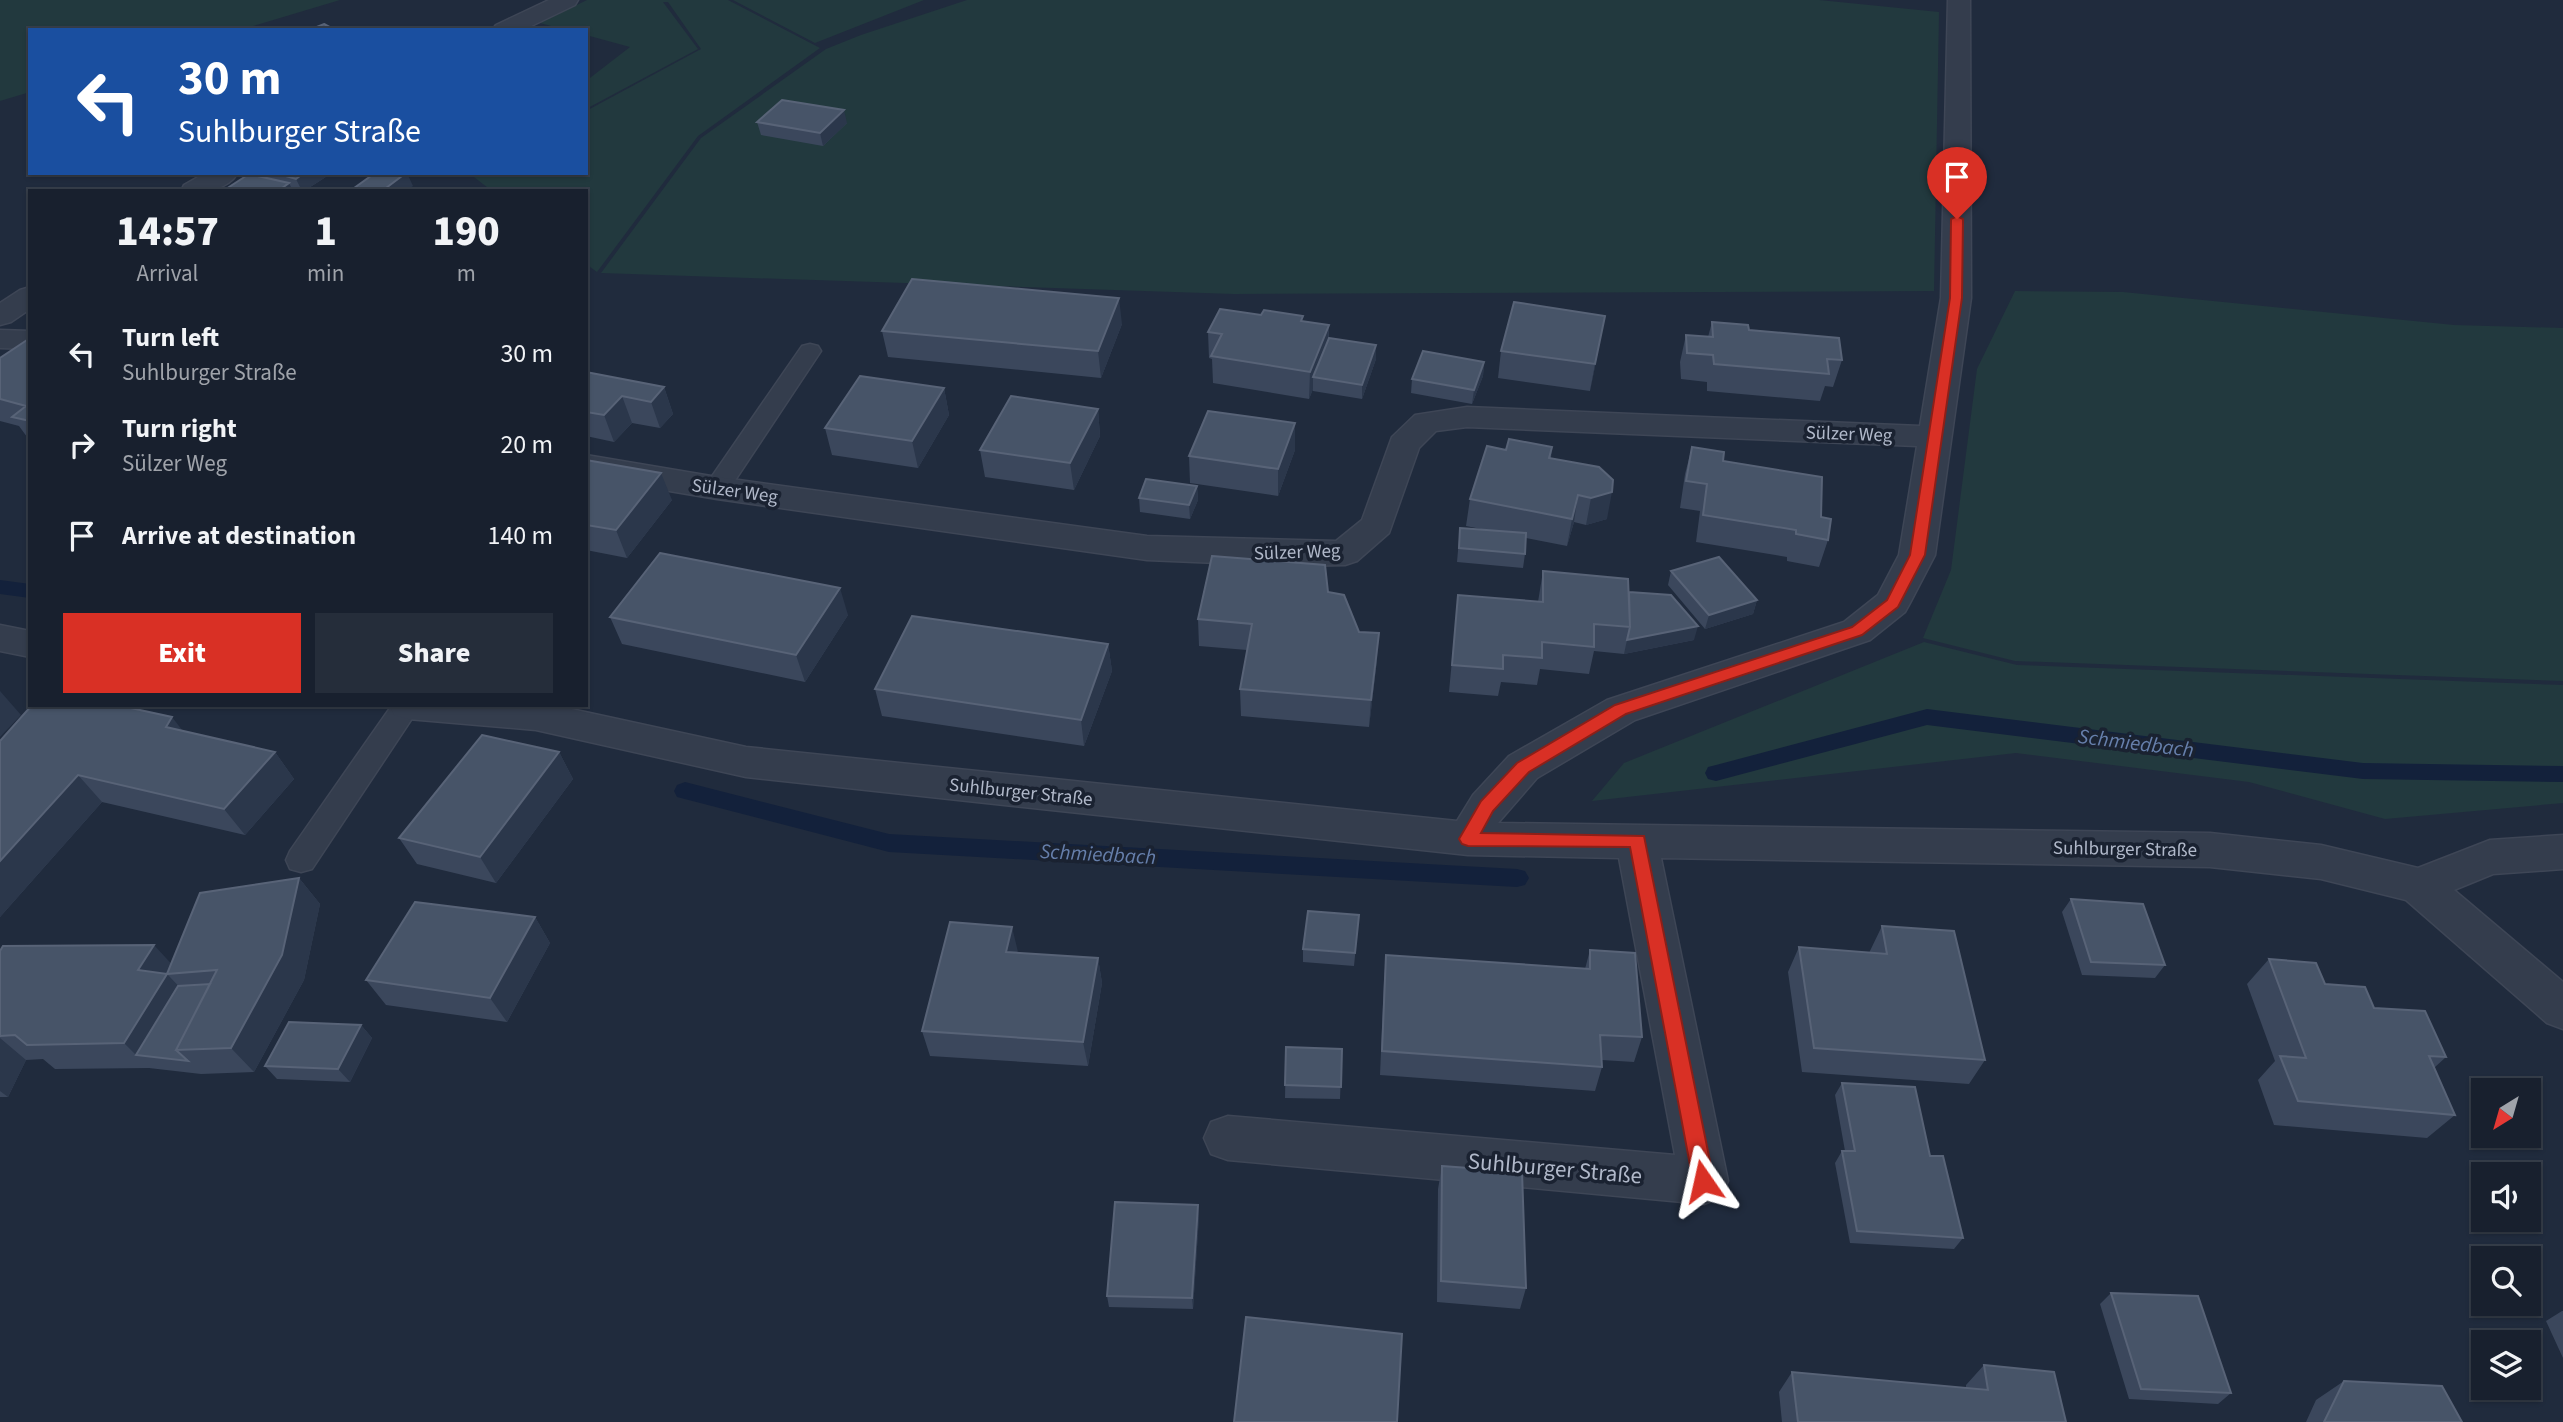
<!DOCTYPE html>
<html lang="en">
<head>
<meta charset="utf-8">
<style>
  :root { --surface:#18202e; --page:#252d3a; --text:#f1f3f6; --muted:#9fa3aa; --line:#363e4a; --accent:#d93025 }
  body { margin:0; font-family:"Source Sans 3",sans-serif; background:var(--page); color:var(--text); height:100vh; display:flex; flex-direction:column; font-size:26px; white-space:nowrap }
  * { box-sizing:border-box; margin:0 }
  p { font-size:23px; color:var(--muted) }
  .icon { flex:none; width:38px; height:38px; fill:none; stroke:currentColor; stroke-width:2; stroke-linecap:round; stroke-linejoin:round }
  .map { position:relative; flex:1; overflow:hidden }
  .details { position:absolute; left:28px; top:189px; width:560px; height:518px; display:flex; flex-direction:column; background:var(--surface); border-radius:0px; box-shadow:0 2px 5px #0004,0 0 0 2px var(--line) }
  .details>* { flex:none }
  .banner { position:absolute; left:28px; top:28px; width:560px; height:147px; border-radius:0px; box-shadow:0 2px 5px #0004,0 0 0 2px var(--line); background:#1a4fa0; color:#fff; overflow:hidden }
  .needle { width:46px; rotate:217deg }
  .buttons { position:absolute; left:2471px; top:1078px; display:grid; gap:14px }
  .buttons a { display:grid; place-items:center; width:70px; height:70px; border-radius:0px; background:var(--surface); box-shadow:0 2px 5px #0004,0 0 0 2px var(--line); font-size:35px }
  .pin { position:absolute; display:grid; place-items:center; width:60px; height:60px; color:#fff; margin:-72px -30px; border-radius:50% 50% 50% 0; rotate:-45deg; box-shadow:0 0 7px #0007 }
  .pin .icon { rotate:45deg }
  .me { position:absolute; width:77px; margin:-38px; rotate:349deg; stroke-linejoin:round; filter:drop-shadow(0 0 5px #0008) }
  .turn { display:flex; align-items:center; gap:24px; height:147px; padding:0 35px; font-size:32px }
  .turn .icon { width:91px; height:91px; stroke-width:2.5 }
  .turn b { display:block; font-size:49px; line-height:60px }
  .eta { display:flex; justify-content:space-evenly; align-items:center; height:119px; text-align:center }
  .eta b { font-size:42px; font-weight:800; line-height:49px }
  .action { display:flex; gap:14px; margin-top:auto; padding:14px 35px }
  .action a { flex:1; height:80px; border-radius:0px; background:var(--accent); color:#fff; font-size:28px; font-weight:800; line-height:80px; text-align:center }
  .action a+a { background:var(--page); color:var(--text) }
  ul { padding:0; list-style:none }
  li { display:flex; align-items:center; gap:21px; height:91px; padding:0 35px }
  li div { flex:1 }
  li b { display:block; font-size:26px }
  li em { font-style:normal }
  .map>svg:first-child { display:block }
  .green { fill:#22393e }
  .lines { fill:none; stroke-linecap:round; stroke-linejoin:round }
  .stream { fill:#13213b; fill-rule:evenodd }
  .service-casing { stroke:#3e4656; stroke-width:3 }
  .minor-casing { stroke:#3e4656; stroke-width:3 }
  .service { fill:#343d4d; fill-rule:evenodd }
  .minor { fill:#343d4d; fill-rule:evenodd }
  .wall { fill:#3b475c }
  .shaded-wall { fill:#2b374b }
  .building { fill:#475468; stroke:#586377; stroke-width:2 }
  .route { fill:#d93025; stroke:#8d1f18; stroke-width:2 }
  .labels { text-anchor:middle; stroke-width:7; stroke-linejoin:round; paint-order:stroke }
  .street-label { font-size:19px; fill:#b0b8c9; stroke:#1a2231 }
  .water-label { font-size:21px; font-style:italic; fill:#667fab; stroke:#1a2231 }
  .near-street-label { font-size:23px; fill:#b0b8c9; stroke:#1a2231 }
</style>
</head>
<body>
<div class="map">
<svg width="2563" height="1422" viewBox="0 0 2563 1422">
  <rect width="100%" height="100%" fill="#202b3d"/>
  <path class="green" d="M0,0h340l-100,30h-210v62l-30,9z
    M587,0h141l92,48 -122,88 -101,136 -11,-8v-73h-94l-22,-17 116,-1v-62l115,-62 -33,-47h-5l35,47 -112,60v-28l44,-34 -44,-12v-5h-20l-26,-7z
    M733,0h191l-109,43z
    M967,0h852l120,12 -5,279 -700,3 -633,-21 100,-135 125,-89 35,-14z
    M2015,291l108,1 331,33 109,3v353l-548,-20 -92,-23 28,-68 26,-201z
    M1924,642l93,23 546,20v118l-178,16 -136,-37 -233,-29 -424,48 32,-38z"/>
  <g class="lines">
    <path class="stream" d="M0,580l30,4v14l-30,-4z
      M1927,709l436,54 200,3v16l-200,-3 -436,-54 -211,56 -8,-2 -3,-6 3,-6 8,-2z
      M685,782l204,52 628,35 8,2 4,7 -4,7 -8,2 -628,-35 -212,-55 -3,-6 3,-6z"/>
    <defs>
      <path id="service" d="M810,344l8,2 3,5 -95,143 -9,2 -9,-2 -3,-6 3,-6 94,-136z
        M392,705h29l-109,164 -11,3 -11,-3 -4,-9 4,-9z"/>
      <path id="minor" d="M549,0h29l-3,5 -52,25h-31l4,-5z
        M1948,0h22l1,298 -36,257 -25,48 -5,9 -35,28 -235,80 -98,58 -39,45 712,10 111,12 97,23 72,-28 73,-5v34l-70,5 -39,16 109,92v47l-16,-6 -141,-123 -85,-21 -111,-12 -549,-9 67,323 -7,16 -17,7 -476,-44 -17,-6 -7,-16 7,-16 17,-6 447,39 -56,-297 -151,-3 -722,-78 -210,-47 -128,-11 -14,-4 -5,-10h164l193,42 711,74 16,-26 36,-39 98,-56 237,-78 34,-27 21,-40 18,-109 -450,-19 -31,4 -17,17 -30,85 -32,28 -12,4 -55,1 -143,-6 -430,-61 -131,-22v-22l131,22 430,59 189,5 26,-21 30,-83 23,-22 52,-8 453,19 21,-128z
        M205,173h33c-13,20 -36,18 -57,18l3,-6z
        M30,287v22l-19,13 -11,3v-22l20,-13z
        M0,330l30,1v18l-30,-1z
        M0,625l30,6v26l-30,-6z"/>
    </defs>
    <use href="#service" class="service-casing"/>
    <use href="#minor" class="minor-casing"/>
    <use href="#service" class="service"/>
    <use href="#minor" class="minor"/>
  </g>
  <path class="wall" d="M757,122l90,1 -24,23 -62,-11z
    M263,173h69l-28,18 -12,-2 -27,-11z
    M1605,316l-15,75 -92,-13 3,-27z
    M1303,321l26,4v13l47,21 -14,40 -49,-8v-2l-4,10 -96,-16 -1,-24 -3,-1 -1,-26z
    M1712,322l130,38 -9,27 -8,-1 -5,15 -113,-10v-9l-26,-3 -1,-17 6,-27 22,2z
    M1122,324l-21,54 -213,-21 -6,-26z
    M30,338v103l-11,-15 -19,-5v-63z
    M1484,362l-1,14 -11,28 -61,-11 1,-14z
    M586,372l78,15 9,27 -13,14 -28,-5 -18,19 -28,-6z
    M944,388l5,27 -31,53 -86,-13 -7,-27z
    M1098,409l2,27 -26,54 -89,-13 -5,-27z
    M1552,447l-1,11 48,9 8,52 -21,6 -12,-3 -7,24 -41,-8 -1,16 -2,14 -66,-6 3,-34 26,2 -20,-4 4,-27 36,-49z
    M1692,447l31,14 98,56 7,23 -9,27 -32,-6v-4l-91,-15 4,-31 -20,-3 5,-34z
    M1295,450l-17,46 -88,-13 -1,-27z
    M586,460l86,40 -45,58 -41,-8z
    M1197,486l1,14 -8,19 -50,-7 -1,-14z
    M1543,571l86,21 65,48 -70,14 -30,-3 -5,23 -49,-5 -3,16 -36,-3 -3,14 -49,-4 9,-97 80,7z
    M1671,571l86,29 -4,14 -48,15 -37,-44z
    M848,615l-43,67 -183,-38 -12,-27z
    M1198,619l161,13 18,28 -8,67 -128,-11 -1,-27 7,-39 -48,-4z
    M1108,644l4,27 -28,75 -202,-30 -7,-27z
    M183,731l92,21 19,27 -49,56 -143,-33 -102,115v-176z
    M559,752l14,27 -77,104 -79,-19 -18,-26z
    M299,878l21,26 -16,76 -50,92 -53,2 -52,-6 -94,1 -12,-10 -17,1 -18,37h-8v-146l171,13z
    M2071,899l94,66 -10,13 -73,-3 -20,-63z
    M1359,915l-5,51 -51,-4v-13z
    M535,917l15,26 -43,79 -121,-17 -20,-25z
    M1882,926l103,134 -16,24 -167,-12 -14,-100 11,-25 70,6z
    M1590,950l52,87 -8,25 -32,-2v7l-7,24 -215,-16 4,-95 2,-25 199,14z
    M1017,953l81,5 4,25 -14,83 -158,-10 -8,-25z
    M2269,959l56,25 49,24 72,49 -12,11 21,47 -28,23 -153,-13 -16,-45 17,-19 -28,-77z
    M361,1025l11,13 -22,44 -73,-3 -12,-13z
    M1286,1047l56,2 -2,50 -55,-1z
    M1842,1083l88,73 33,82 -9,11 -104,-6 -15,-80 7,-12h3l-10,-56z
    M1442,1166l84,122 -6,21 -83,-7 1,-113z
    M1199,1216l-6,93 -84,-2 -2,-11z
    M2111,1293l120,100 -13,11 -89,-5 -29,-95z
    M2562,1311h1v47l-17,-37z
    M1984,1365l82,57h-284l-3,-30 13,-20 174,16v-3z
    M2344,1381l118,41h-156l10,-22z"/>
  <path class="shaded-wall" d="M844,110l3,13 -24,23 -3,-13z
    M87,173h10l-8,3z
    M304,173h28l-28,18h-2l-6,-12z
    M406,173h1l6,13 -7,5h-24z
    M289,183l4,8h-15z
    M1119,298l3,26 -21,54 -3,-27z
    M1605,316l-5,26 -10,49 5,-27z
    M1329,325l-1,27 -15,25v12l-4,10 1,-27z
    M1376,345v14l-14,40v-14z
    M1484,362l-1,14 -11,28 2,-14z
    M664,387l9,27 -13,14 -9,-26z
    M944,388l5,27 -31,53 -6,-27z
    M622,396l10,27 -18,19 -10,-27z
    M1098,409l2,27 -26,54 -4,-27z
    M1295,423v27l-17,46v-27z
    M661,473l11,27 -45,58 -11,-28z
    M1197,486l1,14 -8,19 -1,-14z
    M1612,492l-5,27 -21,6 5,-27z
    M1578,495l-4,27 -7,24 5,-27z
    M840,588l8,27 -43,67 -9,-27z
    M1757,600l-4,14 -48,15 4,-14z
    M1698,626l-4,14 -70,14 3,-14z
    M1379,633l-2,27 -8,67 2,-27z
    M1108,644l4,27 -28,75 -3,-26z
    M0,691l21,24 -21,22z
    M172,717l21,27 -27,-17z
    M275,752l19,27 -49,56 -21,-26z
    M559,752l14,27 -77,104 -16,-26z
    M78,775l24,27 -102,115v-56z
    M299,878l21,26 -16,76 -50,92 -23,-24z
    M535,917l15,26 -43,79 -17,-24z
    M1012,927l6,25 -6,25 -6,-25z
    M154,945l24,26 -11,3 24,25 -55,56 -12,-12 14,-73z
    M1098,958l4,25 -14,83 -5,-24z
    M361,1025l11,13 -22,44 -12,-13z
    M0,1038l26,22 -18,37 -8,-6z
    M1198,1205l1,11 -6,93 -1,-11z"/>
  <path class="building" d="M324,24l11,6h-26z
    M782,100l62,10 -24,23 -63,-11z
    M275,173h29l-8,6z
    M375,173h31l-24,18h-32z
    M249,174l40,9 -11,8h-55z
    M912,279l207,19 -21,53 -216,-20z
    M1514,302l91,14 -10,48 -94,-13z
    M1220,309l41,6 3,-5 39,6 -2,5 28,4 -19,47 -99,-16 11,-22 -14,-2z
    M1712,322l36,3 1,5 90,8 3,22 -15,-1 2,15 -115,-10 -1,-9 -26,-2 -1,-18 27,2z
    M30,338v83l-18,-4 14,-11 -26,-7v-41z
    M1329,338l47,7 -14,40 -49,-8z
    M1423,351l61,11 -10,28 -62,-11z
    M586,372l78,15 -13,15 -29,-6 -18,19 -18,-3z
    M860,376l84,12 -32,53 -87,-13z
    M1011,396l87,13 -28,54 -90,-13z
    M1208,411l87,12 -17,46 -89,-13z
    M1509,439l43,8 -3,11 50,9 14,13 -1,12 -21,6 -13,-3 -6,24 -102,-20 17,-53 19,4z
    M1692,447l32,5 -1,9 99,16 -1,40 10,2 -3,21 -32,-6v-4l-93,-15 4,-31 -21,-3z
    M586,460l75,13 -45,57 -30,-5z
    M1146,479l51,7 -8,19 -50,-7z
    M1460,528l66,5 -1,21 -66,-6z
    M660,553l180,35 -44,67 -186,-38z
    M1212,556l113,9 3,27 16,3 15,37 20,1 -8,67 -131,-11 12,-65 -54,-5z
    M1719,557l38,43 -48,15 -38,-44z
    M1543,571l85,8 2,48 -36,-3v23l-52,-5v16l-39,-3v14l-51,-4 6,-70 85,7z
    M1629,592l42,3 27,31 -71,14 3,-13z
    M912,616l196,28 -27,76 -206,-31z
    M32,705h85l55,12 -6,10 109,25 -51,57 -146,-34 -78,86v-120z
    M482,735l77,17 -79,105 -81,-19z
    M299,878l-17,77 -51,93 -55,2 41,-80 -50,4 -43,69 -97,2 -12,-10 -15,1v-85l3,-5 151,-1 -16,25 29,4 33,-81z
    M2071,899l72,5 22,61 -74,-3z
    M415,902l120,15 -45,81 -124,-18z
    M1308,911l51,4 -4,38 -52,-4z
    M950,922l62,5 -6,25 92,6 -15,84 -161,-11z
    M1882,926l72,5 31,129 -171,-12 -15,-101 88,7z
    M1590,950l45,3 7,84 -42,-2 2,32 -220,-16 4,-96 204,14z
    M2269,959l47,4 9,21 40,3 9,21 51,3 21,46 -17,-1 26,59 -157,-14 -18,-45 26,2z
    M210,984l-34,66 12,11 -52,-6 42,-69z
    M289,1022l72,3 -23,44 -73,-3z
    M1286,1047l56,2 -1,38 -56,-2z
    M1842,1083l73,4 15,69h13l20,82 -106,-7 -15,-80h13z
    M1442,1166l80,6 4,116 -85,-7z
    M1115,1202l83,3 -6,93 -85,-2z
    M2111,1293l87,3 33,97 -90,-4z
    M1246,1317l156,17 -5,88h-163z
    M1984,1365l70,7 12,50h-268l-6,-50 196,18z
    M2344,1381l98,5 20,36h-138z"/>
  <path class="route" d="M1957,216l6,3 -1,79 -37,257 -27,52 -36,28 -236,79 -97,58 -36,39 -12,22 163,3 70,345 -3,7 -8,3 -7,-3 -3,-7 -63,-334 -162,-1 -6,-2 -3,-5 22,-38 36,-38 98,-58 237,-78 35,-27 23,-45 40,-257 1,-79z"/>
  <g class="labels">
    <g class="street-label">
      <text transform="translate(1849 433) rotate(2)" y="7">Sülzer Weg</text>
      <text transform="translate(735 490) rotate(8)" y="7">Sülzer Weg</text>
      <text transform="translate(1297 551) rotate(-2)" y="7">Sülzer Weg</text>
      <text transform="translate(1021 791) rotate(6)" y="7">Suhlburger Straße</text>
      <text transform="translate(2125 848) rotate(1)" y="7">Suhlburger Straße</text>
    </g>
    <g class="water-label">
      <text transform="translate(2136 743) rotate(7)" y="7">Schmiedbach</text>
      <text transform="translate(1098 854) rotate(3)" y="7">Schmiedbach</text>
    </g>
    <g class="near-street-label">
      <text transform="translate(1555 1168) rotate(5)" y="8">Suhlburger Straße</text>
    </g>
  </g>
</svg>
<div class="buttons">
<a><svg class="needle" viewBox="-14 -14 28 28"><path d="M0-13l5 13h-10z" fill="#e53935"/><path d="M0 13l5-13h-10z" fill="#9fa3aa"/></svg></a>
<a><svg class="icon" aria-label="sound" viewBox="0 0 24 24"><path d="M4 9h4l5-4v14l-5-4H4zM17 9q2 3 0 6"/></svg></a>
<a><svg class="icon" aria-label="search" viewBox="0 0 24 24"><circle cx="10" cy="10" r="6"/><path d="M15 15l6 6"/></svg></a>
<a><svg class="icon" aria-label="layers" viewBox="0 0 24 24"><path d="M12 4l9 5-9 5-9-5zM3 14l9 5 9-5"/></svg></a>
</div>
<div class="pin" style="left:1957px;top:219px;background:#d93025"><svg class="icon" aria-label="arrive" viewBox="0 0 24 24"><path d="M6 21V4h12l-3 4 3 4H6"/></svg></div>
<svg class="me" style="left:1703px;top:1181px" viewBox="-20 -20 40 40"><path d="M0-17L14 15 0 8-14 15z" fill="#d93025" stroke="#fff" stroke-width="4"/></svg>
<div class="banner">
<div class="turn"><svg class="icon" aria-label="left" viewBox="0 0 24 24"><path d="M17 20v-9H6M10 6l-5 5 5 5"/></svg><div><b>30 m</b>Suhlburger Straße</div></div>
</div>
<section class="details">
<div class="eta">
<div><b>14:57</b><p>Arrival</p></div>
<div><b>1</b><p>min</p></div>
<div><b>190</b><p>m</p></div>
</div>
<ul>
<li><svg class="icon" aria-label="left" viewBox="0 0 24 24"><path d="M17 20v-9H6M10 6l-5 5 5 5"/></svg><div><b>Turn left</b><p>Suhlburger Straße</p></div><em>30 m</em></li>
<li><svg class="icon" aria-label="right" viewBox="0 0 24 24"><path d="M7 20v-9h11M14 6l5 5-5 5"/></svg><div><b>Turn right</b><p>Sülzer Weg</p></div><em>20 m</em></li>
<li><svg class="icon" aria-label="arrive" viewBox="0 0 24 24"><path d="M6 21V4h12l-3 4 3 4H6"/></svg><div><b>Arrive at destination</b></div><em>140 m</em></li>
</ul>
<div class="action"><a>Exit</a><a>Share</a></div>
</section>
</div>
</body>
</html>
